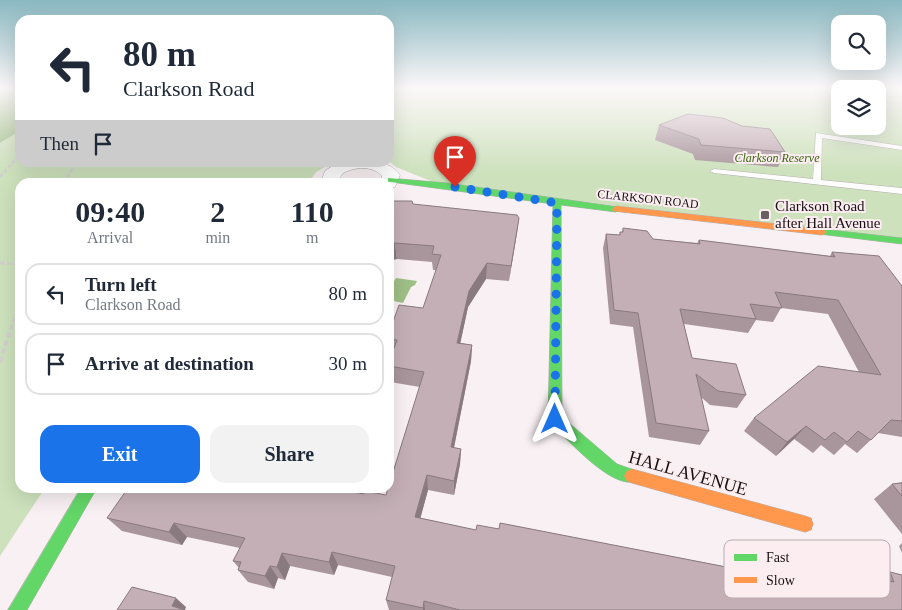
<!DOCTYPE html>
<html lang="en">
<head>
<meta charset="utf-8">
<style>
  :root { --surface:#fff; --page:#f2f2f3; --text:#1f2937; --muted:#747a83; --line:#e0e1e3; --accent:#1a73e8 }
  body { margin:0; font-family:"Times New Roman",serif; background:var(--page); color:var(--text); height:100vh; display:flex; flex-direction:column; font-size:19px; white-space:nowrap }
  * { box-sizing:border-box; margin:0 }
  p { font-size:16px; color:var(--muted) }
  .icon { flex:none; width:28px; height:28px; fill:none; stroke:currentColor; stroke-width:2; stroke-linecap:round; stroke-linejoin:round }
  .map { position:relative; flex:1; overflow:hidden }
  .details { position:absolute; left:15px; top:178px; width:379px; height:315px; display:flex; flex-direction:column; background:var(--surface); border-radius:15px; box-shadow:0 5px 20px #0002 }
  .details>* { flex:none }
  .banner { position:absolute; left:15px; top:15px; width:379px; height:152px; border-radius:15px; box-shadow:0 5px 20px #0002; background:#fff; color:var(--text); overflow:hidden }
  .buttons { position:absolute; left:831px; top:15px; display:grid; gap:10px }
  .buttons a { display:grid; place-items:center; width:55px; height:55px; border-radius:10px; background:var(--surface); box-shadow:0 5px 20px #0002; font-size:25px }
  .pin { position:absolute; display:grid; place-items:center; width:42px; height:42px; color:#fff; margin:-51px -21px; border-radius:50% 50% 50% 0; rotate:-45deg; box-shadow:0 0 5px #0007 }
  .pin .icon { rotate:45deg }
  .me { position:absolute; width:55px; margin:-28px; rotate:0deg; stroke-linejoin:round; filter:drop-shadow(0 0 4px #0008) }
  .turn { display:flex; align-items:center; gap:18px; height:105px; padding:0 25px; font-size:22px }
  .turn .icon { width:65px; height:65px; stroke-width:2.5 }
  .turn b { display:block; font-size:35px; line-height:42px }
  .then { display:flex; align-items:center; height:48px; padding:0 25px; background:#0003; gap:10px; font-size:19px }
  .eta { display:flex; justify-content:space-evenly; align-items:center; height:85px; text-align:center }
  .eta b { font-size:30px; font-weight:700; line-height:35px }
  .action { display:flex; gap:10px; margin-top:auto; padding:10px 25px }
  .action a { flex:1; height:58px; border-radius:15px; background:var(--accent); color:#fff; font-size:20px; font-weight:700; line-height:58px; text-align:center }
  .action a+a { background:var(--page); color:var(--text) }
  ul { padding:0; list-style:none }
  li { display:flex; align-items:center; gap:15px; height:62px; margin:0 10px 8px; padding:0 15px; border:2px solid var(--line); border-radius:15px }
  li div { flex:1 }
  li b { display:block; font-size:19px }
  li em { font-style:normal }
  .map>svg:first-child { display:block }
  .green { fill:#cde1bc; fill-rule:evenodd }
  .water { fill:#9ebf86 }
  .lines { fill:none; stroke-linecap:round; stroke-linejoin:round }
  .lane-casing { stroke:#b5aeb0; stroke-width:1 }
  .street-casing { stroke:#b5aeb0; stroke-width:1 }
  .fast-casing { stroke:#b5aeb0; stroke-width:1 }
  .slow-casing { stroke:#b5aeb0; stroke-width:1 }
  .path-far3 { stroke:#d1cfcf; stroke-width:2; stroke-dasharray:3 1; stroke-linecap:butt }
  .path-far2 { stroke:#d1cfcf; stroke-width:2.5; stroke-dasharray:4 2; stroke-linecap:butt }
  .path-far1 { stroke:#d1cfcf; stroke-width:3; stroke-dasharray:4.5 2.5; stroke-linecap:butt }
  .path { stroke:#d1cfcf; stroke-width:4; stroke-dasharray:5.5 3; stroke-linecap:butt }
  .lane { fill:#fefdfd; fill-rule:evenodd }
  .street { fill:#fefdfd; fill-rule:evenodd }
  .fast { fill:#63d668; fill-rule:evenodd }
  .slow { fill:#ff974d; fill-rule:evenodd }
  .wall { fill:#a9969d }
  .shaded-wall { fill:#897a7f }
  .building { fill:#c4afb6; stroke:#897a7f }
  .route { stroke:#1a73e8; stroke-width:9; stroke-dasharray:0 16.2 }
  .poi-dot { fill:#675f61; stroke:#fcedf1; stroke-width:2 }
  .labels { text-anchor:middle; stroke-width:4; stroke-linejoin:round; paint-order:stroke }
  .far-park-label { font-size:12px; font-style:italic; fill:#37650c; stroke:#fcedf1 }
  .far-street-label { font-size:12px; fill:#191113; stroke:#fcedf1 }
  .poi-label { font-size:15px; fill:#191113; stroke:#fcedf1; text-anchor:start }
  .near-street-label { font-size:18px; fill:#191113; stroke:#fcedf1 }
  .key { fill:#fcedf1; stroke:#b8abae; stroke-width:1 }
  .key-label { font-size:14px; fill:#191113 }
</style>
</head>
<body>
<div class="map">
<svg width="902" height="610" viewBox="0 0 902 610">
  <rect width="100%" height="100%" fill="#f8f0f2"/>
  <path class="green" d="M389,88h513v153l-464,-57 -42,-17 -7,-6zM840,89h38v37h-38z
    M20,131v31l312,1 -16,9 -7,10h-289v306h25l-45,68v-413z"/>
  <path class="water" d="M0,88h20v43l-20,12z
    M396,278l21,3 -2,4 -4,2 -8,16 -14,-3v-10z"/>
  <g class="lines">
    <defs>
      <path id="lane" d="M816,133l86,13v4l-80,-12 -1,42 81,8v6l-188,-21 -4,-2 4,-2 99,10z"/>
      <path id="street" d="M339,162c20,0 47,-6 61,13l-5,12 -6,1v-6h-9l2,-6c-10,-11 -27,-9 -39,-3l-6,9h-16l4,-11z"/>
      <path id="fast" d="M388,178l59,5 172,24 1,2 -4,3 -55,-7 1,212 55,47 20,7 3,5 -3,5c-25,10 -69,-42 -87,-58l-2,-4 5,-215 -162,-22h-3z
        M822,229l80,9v6l-83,-10v-4z
        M81,488h16l-70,122h-19z"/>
      <path id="slow" d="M616,206l206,23 5,3 -5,3 -209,-24 -1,-2z
        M632,469l173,47 6,2 2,6 -2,6 -6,2 -173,-49 -5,-2 -3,-5 3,-5z"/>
    </defs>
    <use href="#lane" class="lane-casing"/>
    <use href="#street" class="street-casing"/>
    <use href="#fast" class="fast-casing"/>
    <use href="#slow" class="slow-casing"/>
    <path class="path-far3" d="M802,88l38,6
      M878,100l24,4"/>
    <path class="path-far2" d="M0,177l20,-23
      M64,182l13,-20"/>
    <path class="path-far1" d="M0,263l20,1
      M11,329l9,-27"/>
    <path class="path" d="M0,362l11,-34"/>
    <use href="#lane" class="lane"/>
    <use href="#street" class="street"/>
    <use href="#fast" class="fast"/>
    <use href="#slow" class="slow"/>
  </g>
  <path class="wall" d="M659,125l126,27 -7,15 -83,-7 -2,-6 -38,-14z
    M389,201l130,17 -10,63 -23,-2 -18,28 -8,36 12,2 -1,16 -17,87 7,1 -1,15 -6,31 -26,-5 -8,28 56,12 23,-1 1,-6 335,65 -1,-2 19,-12 25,5 12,-7 12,3v35h-513l-3,-10 6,-23 -54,-12 -4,10 -44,-9 -5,14 -7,-2 -4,11 -26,-7 -10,-12 1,-2 -6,-7 7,-13 -53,-11 -5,8 -60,-14 -15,-13 32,-28 247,5 34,-108 -30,-5 -1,-20 3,-7 -3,-1v-21l34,-25 13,-38h-3l-1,-8 -35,-3z
    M623,228l30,11 44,4 2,-3 131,16 2,-4 70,34v151l-24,-4 -21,20 -12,-9 -11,11 -13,-10 -8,8 -19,-14 -18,17 -32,-25 10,-13 105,-46 -31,-58 -47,-6 -8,14 -17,-2 -8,13 -64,-9 8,34 54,37 -9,13 -27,-3 -9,-8 8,34 -9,14 -51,-8 -16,-110 -23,-3 -7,-76 3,-14 13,1 1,-3h2z
    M902,482v52l-28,-35 18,-15z
    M902,543v10l-3,-7z"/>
  <path class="shaded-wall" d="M519,218l-2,15 -8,48 2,-15z
    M395,243l2,16 -8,2v-16z
    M487,263l-1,16 -18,28 -11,52v-16l12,-52z
    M472,345l-1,16 -20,101v-15z
    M806,426l-12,13 -18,17 11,-14z
    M461,449l-1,15 -6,31v-14z
    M427,475l1,15 -11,41 -2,-14z
    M174,523l13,14 -5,8 -13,-13z
    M332,552l6,13 -4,10 -5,-13z
    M282,553l8,13 -5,14 -8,-13z
    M270,566l8,12 -4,11 -9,-13z
    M176,598l10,9 -1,3 -13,-4z
    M424,601l1,9h-2v-2z"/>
  <path class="building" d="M688,114l35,4 19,8 28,3 15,23 -84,-7 -2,-6 -40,-14z
    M389,201h23l1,3 104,11 2,3 -8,48 -24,-3 -18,28 -12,52 15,2 -21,102 10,2 -7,32 -27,-6 -12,42 61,13 1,-5 22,4 1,-6 360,70 -7,-19 41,8 -4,-10 12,3v35h-442l-36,-9 -1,7 -37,-8 9,-34 -63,-14 -3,10 -47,-9 -5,14 -7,-1 -5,10 -27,-6 3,-8 -8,-1 12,-23 -71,-15 -5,9 -62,-14 21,-30 11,2 2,-2h190l33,6 1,-3 21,4 2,-7h1v-3l35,-113 -35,-6v-4l8,-22 -8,-1v-6l10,-28 24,3 18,-53 -9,-1 2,-8 -39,-3 -6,2z
    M623,228l24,3 6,8 47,5 -1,-4 136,17 -3,-5 47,4 23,30v135l-11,-1 -20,20 -13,-9 -11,11 -13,-10 -9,8 -19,-14 -19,16 -33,-24 64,-52 63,9 -43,-75 -63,-8 7,16 -32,-4 6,15 -76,-10 12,49 44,6 10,31 -28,-4 -22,-17 13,57 -53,-8 -18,-110 -24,-3 -8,-76 14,1v-3h3z
    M902,483v13l-10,-12z
    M132,587l44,11 -4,8 13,4h-68z"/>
  <linearGradient id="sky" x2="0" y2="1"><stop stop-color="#8ab8c1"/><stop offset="0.51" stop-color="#fcf8f9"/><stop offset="1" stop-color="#fcf8f9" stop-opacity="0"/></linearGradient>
  <rect width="902" height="173" fill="url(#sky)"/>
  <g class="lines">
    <path class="route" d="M455,187l102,16 -2,216"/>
  </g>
  <rect class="poi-dot" x="760" y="210" width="10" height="10" rx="2.5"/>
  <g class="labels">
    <g class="far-park-label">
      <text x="777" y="162">Clarkson Reserve</text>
    </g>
    <g class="far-street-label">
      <text transform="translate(648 199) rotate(6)" y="4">CLARKSON ROAD</text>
    </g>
    <g class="poi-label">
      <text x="775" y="211">Clarkson Road<tspan x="775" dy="17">after Hall Avenue</tspan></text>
    </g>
    <g class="near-street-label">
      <text transform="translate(688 473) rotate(16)" y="6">HALL AVENUE</text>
    </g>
  </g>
  <rect x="724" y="540" width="166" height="58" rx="8" class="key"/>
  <rect x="734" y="554" width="23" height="7" fill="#63d668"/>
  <rect x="734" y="577" width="23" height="6" fill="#ff974d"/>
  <g class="key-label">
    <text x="766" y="562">Fast</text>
    <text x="766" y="585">Slow</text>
  </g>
</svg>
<div class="buttons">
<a><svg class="icon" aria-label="search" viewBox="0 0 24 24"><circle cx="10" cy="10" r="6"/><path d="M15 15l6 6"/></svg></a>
<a><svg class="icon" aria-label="layers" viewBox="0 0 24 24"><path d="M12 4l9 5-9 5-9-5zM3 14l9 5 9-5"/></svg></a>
</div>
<div class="pin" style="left:455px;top:187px;background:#d93025"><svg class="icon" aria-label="arrive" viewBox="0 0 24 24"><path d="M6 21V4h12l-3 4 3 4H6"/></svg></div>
<svg class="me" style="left:555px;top:419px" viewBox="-20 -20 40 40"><path d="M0-17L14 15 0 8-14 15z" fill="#1a73e8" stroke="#fff" stroke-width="4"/></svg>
<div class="banner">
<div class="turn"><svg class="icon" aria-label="left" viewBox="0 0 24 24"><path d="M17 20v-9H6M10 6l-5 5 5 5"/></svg><div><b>80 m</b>Clarkson Road</div></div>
<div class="then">Then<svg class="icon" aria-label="arrive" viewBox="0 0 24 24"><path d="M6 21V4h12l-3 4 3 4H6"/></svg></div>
</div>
<section class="details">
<div class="eta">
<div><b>09:40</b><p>Arrival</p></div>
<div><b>2</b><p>min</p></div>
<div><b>110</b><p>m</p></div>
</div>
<ul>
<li><svg class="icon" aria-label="left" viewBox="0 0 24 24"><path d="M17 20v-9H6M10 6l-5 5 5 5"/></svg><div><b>Turn left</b><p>Clarkson Road</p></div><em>80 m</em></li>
<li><svg class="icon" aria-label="arrive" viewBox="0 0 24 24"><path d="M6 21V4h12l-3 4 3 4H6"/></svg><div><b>Arrive at destination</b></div><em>30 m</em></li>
</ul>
<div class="action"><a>Exit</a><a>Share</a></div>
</section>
</div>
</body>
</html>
